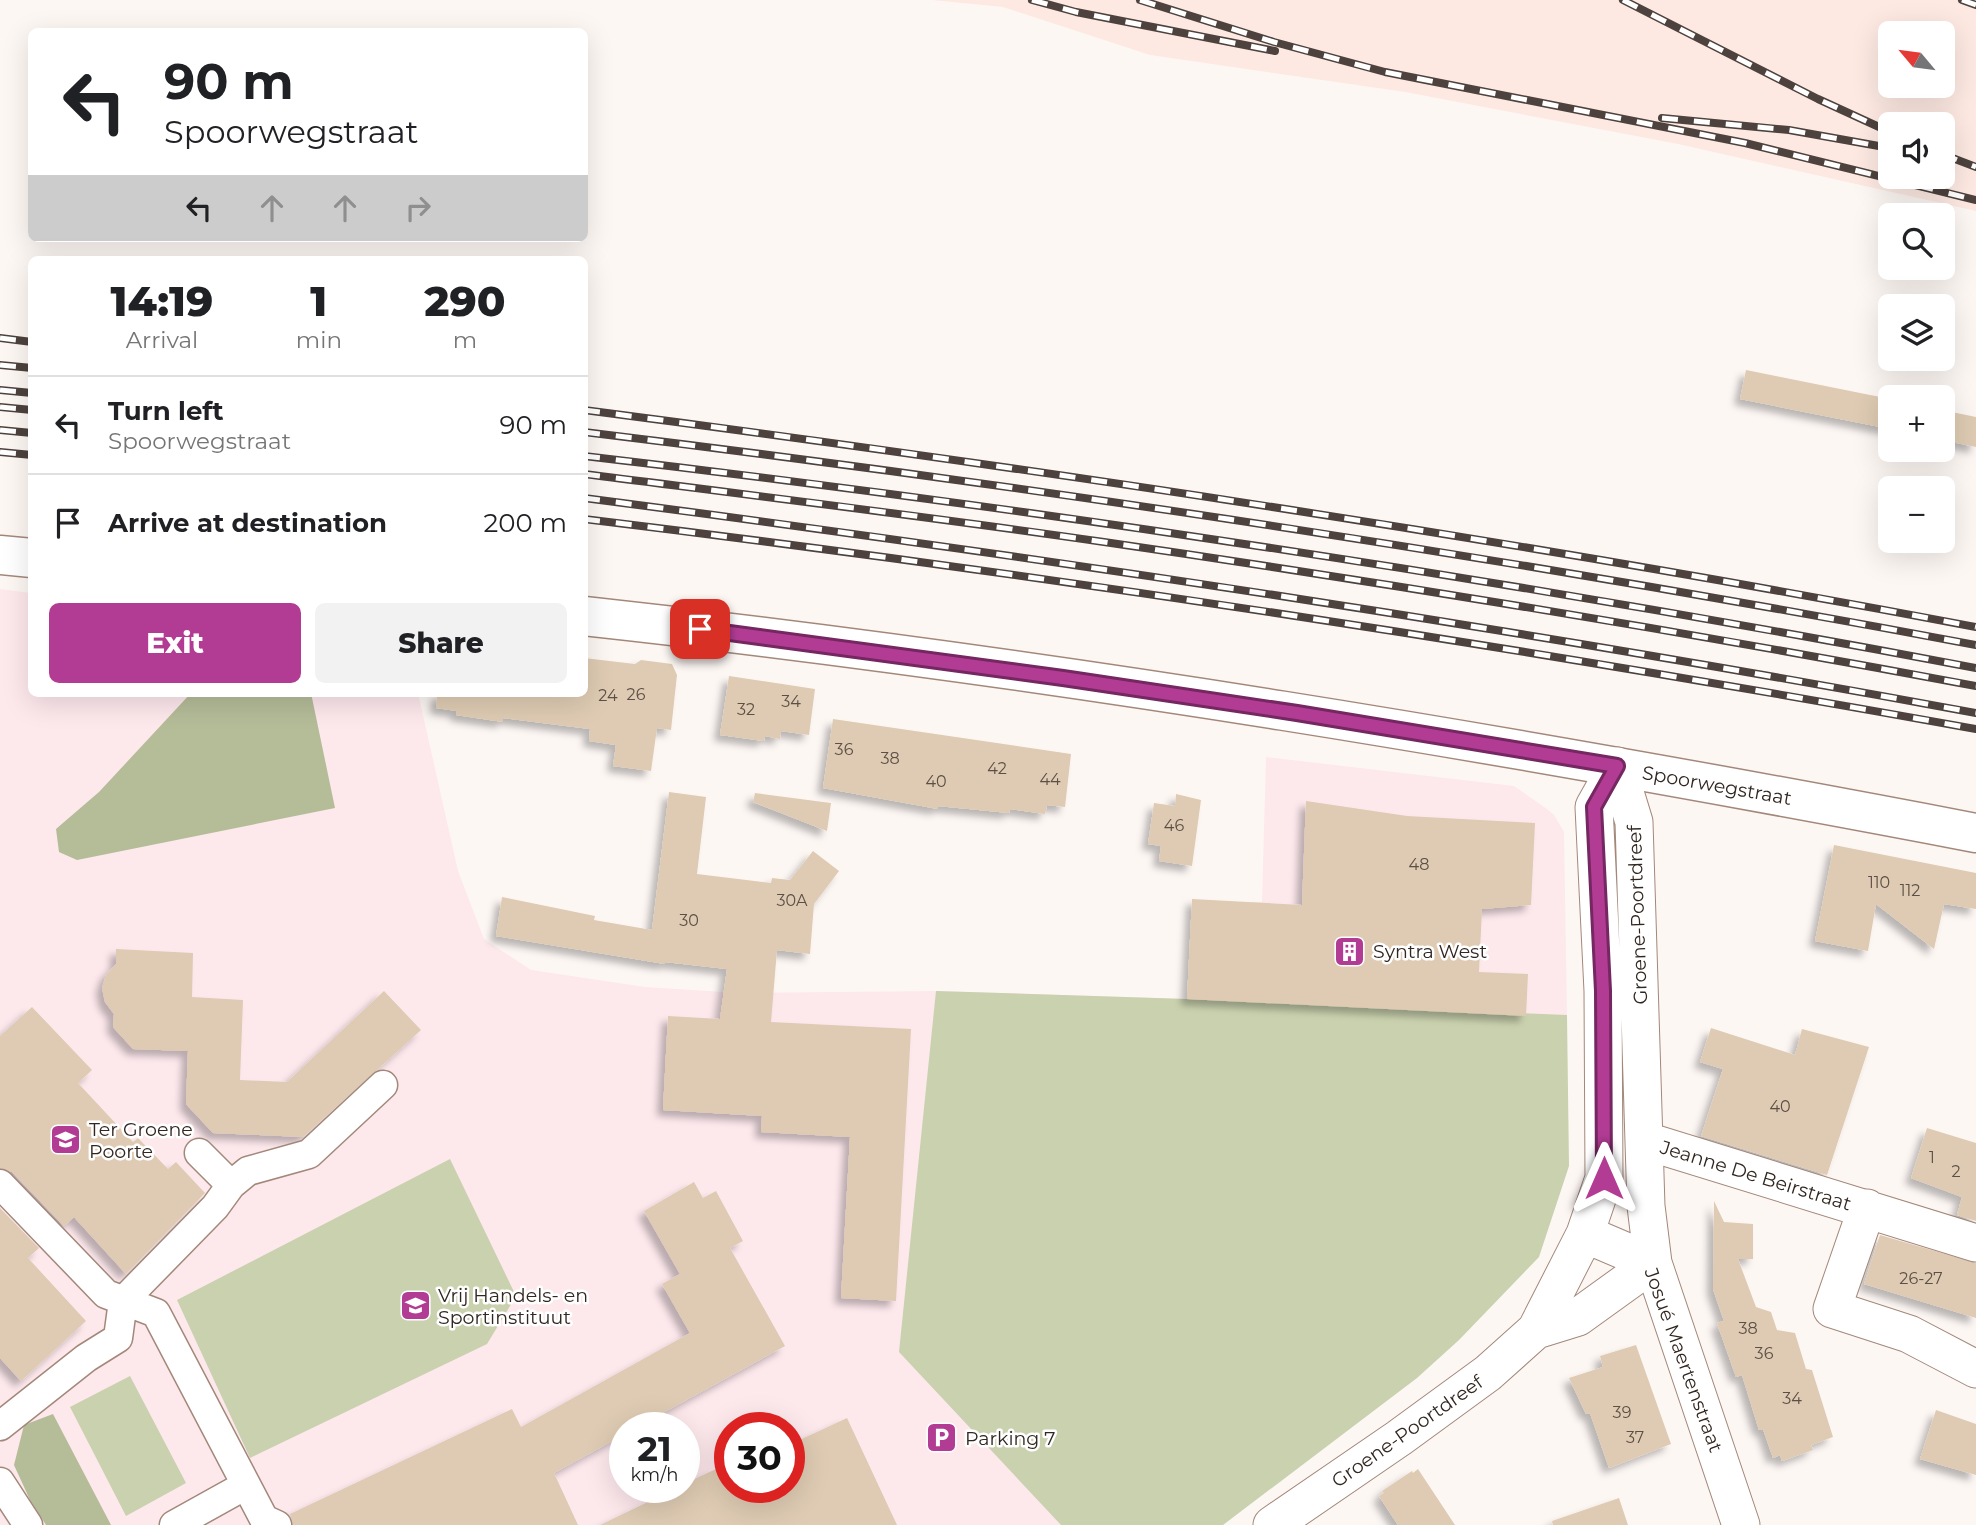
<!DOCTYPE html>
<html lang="en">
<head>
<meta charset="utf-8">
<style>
  :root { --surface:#fff; --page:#f2f2f2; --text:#202124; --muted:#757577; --line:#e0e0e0; --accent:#b23c94 }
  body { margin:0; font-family:Montserrat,sans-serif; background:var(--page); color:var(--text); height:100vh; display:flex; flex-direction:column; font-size:26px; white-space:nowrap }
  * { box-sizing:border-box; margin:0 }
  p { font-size:23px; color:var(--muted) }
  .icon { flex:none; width:38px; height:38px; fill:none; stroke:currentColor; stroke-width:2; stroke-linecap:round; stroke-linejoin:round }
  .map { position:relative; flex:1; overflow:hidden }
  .drawer { position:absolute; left:28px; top:256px; width:560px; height:441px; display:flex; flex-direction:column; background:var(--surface); border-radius:10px; box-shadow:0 7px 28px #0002 }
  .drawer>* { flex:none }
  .top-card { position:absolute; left:28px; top:28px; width:560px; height:214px; border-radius:10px; box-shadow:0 7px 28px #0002; background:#fff; color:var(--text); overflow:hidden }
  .needle { width:46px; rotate:299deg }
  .buttons { position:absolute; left:1878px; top:21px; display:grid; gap:14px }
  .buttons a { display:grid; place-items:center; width:77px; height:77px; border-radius:10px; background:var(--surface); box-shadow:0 7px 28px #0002; font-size:35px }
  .speed { position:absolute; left:609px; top:1412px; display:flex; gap:14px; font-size:35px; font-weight:700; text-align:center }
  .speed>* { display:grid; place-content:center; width:91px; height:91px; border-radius:50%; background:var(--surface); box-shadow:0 7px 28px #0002; line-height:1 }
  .speed small { font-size:18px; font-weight:400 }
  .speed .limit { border:10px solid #d22; background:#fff; color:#111 }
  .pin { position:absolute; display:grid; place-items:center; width:60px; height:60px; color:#fff; margin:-30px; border-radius:14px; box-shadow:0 4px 10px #0006 }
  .me { position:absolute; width:77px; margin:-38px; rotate:0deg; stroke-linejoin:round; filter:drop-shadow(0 0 5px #0008) }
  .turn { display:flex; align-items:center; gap:24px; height:147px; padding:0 21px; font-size:32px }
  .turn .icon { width:91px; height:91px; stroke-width:2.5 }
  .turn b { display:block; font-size:49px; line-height:60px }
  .lanes { display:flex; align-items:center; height:66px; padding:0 21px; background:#0003; justify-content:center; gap:35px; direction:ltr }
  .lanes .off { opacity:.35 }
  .eta { display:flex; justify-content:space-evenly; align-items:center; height:119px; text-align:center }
  .eta b { font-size:42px; font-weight:800; line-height:49px }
  .primary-button { display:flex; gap:14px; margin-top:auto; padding:14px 21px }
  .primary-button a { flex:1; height:80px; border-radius:10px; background:var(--accent); color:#fff; font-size:28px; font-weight:800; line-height:80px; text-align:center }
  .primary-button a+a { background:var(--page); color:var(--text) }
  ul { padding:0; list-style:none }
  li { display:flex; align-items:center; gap:21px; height:98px; padding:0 21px; border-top:2px solid var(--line) }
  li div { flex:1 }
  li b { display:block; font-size:26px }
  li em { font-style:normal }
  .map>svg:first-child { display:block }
  .industrial { fill:#fde9e2; fill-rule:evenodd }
  .education { fill:#fde8ec; fill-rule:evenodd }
  .green { fill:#c9d1ae }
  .forest { fill:#b4bc98 }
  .building { fill:#dfcbb3; filter:url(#shadow) }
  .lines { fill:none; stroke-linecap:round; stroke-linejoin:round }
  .pedestrian-casing { stroke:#a3887a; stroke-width:31 }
  .minor-casing { stroke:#a3887a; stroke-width:39 }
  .tertiary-casing { stroke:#a3887a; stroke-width:41 }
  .pedestrian { stroke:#fff; stroke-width:28 }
  .minor { stroke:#fff; stroke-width:37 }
  .tertiary { stroke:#fff; stroke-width:38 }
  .rail-casing { stroke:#4d423d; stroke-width:8 }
  .rail { stroke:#fff; stroke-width:5; stroke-dasharray:16; stroke-linecap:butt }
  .route-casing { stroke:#742760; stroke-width:18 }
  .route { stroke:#b23c94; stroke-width:12 }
  .labels { text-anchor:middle; stroke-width:5; stroke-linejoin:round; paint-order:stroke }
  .number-label { font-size:16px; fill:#5c4f45 }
  .street-label { font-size:19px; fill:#312620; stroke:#fff }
  .poi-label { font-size:19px; fill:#312620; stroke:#fff; text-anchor:start }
</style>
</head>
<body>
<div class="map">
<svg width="1976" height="1525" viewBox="0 0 1976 1525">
  <defs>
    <filter id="shadow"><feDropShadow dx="-6" dy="6" stdDeviation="3.5" flood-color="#0004"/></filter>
  </defs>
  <rect width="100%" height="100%" fill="#fdf7f4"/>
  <path class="industrial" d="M932,0h1044v211l-298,-67 -273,-52 -255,-37 -147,-48zM1890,33h52v53h-52zM1942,124v53h-52v-53z"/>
  <path class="education" d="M0,589l31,4 1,100h386l40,178 26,68 47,31 114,17 94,6 197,-2 251,8 5,-96 70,-1 4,-145 248,29 33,23 7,6 10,17 3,183 -41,1 -146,-7 37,369 -201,147h-1216zM625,1428h59v60h-59zM730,1428h59v60h-59z"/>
  <path class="green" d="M936,991l251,8 380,16 2,151 -30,91 -80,83 -42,38 -194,147h-162l-162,-173z
    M450,1159l66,137 -29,48 -237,114 -73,-158z
    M130,1376l56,107 -60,33 -56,-109z"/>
  <path class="forest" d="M191,693h120l24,115 -258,52 -18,-8 -3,-23 43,-37z
    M53,1414l58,111h-65l-16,-25 -16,-35 10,-40z"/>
  <path class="building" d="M1746,370l144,29v30l-150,-30z
    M1942,410l34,7v30l-34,-7z
    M584,658l51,6 6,-4 31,4 5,11 -6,55 -14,-2 -6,43 -38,-5 3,-21 -27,-4 1,-12 -87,-11v4l-47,-7 1,-4 -21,-3 1,-15h147z
    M729,676l86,13 -6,46 -28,-4 -1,8 -15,-3 -1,5 -44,-6z
    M833,719l238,35 -6,53 -18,-2 -2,9 -35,-5 -1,4 -71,-7v3l-115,-21z
    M669,792l37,5 -9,77 74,9 1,-5 18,2 23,-29 26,20 -25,33 -4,50 -33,-4 -6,72 140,7 -15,272 -55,-3 9,-161 -89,-5 1,-16 -99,-6 5,-94 52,3 7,-50 -62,-7v2l-169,-28 6,-39 93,19 -1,4 58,10z
    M755,793l76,10 -4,28 -74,-29z
    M1176,794l25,6 -9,66 -33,-5 2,-15 -13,-2 6,-41 21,3z
    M1306,801l101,15 128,7 -4,82 -49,4 -3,63 49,2 -2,42 -339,-17 5,-100 110,6z
    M1834,845l142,28v36l-32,-5 -10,45 -58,-45 -8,47 -53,-10z
    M116,949l77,4 -1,44 51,3 -3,80 47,2 97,-91 37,39 -118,107 -90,-4 -27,-29 2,-53 -55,-2 -20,-22 1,-13 -9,-12 -3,-14 4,-13 10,-11z
    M32,1007l60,63 -14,13 55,59 5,-4 30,31 8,-7 29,31 -79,81 -52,-57 -10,9 -52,-54 -12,-4v-132z
    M1711,1028l84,27 7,-26 67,18 -42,128 -126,-39 22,-67 -23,-7z
    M1927,1128l49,15v78l-19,-6 5,-18 -51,-19z
    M694,1182l9,16 13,-7 27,50 -13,7 55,98 -150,82h-10v6l-71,39 24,52h-285l-3,-11 222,-105 9,18 169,-94 -28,-49 18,-10 -36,-63z
    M1714,1201l10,21 29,2v35h-15l18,48 15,5 6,18 18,3 11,36 6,1 21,67 -22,8 2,5 -31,11 -2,-6 -7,3 -10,-29 -4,1 -17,-55 -6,2 -19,-54 7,-2 -11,-32z
    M0,1208l39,40 -11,10 58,63 -65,60 -21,-23z
    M1880,1235l96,28v55l-112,-34z
    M1636,1345l35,99 -62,24 -19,-55 -4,1 -17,-36 34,-11 -3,-11z
    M1936,1410l40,14v51l-56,-16z
    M847,1418l50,107h-297l77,-37h7v-4l32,-15 3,8 11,-5v16h59v-43z
    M1418,1469l37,56h-57l-19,-29 5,-3 -2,-2 30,-20 1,2z
    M1619,1498l9,27h-75l-1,-4z"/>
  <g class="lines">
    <defs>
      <path id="pedestrian" d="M199,1153l32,32
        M0,1184l106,110 50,19 108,206 13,6
        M0,1426l86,-68 32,-20 5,-37 92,-94 16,-22 17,-14 61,-17 74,-69
        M0,1482l28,43
        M174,1525l72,-40"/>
      <path id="minor" d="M1646,1141l330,102
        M1867,1208l-35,101 77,25 67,35
        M1585,1234l68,29 88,262
        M1536,1330l42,-13 75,-54 -7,-57 -12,-384 -17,-56
        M1272,1525l127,-87 89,-65 48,-43 49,-96 19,-56 -1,-187 -9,-184 23,-41"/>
      <path id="tertiary" d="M0,555l32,3
        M584,616c467,51 931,129 1392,217"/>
    </defs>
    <use href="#pedestrian" class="pedestrian-casing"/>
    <use href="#minor" class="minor-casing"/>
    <use href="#tertiary" class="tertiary-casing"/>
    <use href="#pedestrian" class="pedestrian"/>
    <use href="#minor" class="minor"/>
    <use href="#tertiary" class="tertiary"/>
    <defs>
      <path id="rail" d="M1032,0l44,12 199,39
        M1140,0l134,42 111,30 360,71 231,57
        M1623,0l195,99 72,33
        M1962,0l14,5
        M1662,118l127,12 101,18
        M1942,154l34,13
        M0,338l32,4
        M0,365l32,3
        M0,390l32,3
        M0,407l32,3
        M584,410c466,60 931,130 1392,217
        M0,430l32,3
        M584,432c466,56 931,127 1392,213
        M0,452l32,3
        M584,456c466,54 931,125 1392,212
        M584,474c174,22 347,43 520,68 291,42 582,90 872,144
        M584,498c466,60 930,130 1392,215
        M584,519c466,56 930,127 1392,210"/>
    </defs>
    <use href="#rail" class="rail-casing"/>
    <use href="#rail" class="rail"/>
  </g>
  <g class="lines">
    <defs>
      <path id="route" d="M700,629l363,49 234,35 320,53 -23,41 9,184 1,187"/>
    </defs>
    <use href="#route" class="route-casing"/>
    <use href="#route" class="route"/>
  </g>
  <defs>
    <symbol id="building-square" viewBox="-11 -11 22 22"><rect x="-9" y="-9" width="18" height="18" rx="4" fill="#b23c94" stroke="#fff"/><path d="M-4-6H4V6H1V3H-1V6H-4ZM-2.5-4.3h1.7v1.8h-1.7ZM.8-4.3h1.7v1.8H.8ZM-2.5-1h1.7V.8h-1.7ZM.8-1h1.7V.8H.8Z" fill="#fff"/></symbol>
    <symbol id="school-square" viewBox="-11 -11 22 22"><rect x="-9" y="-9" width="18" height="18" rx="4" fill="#b23c94" stroke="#fff"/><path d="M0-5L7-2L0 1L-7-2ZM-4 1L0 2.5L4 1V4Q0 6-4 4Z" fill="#fff"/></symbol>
    <symbol id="parking-square" viewBox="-11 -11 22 22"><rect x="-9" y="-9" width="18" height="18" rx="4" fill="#b23c94" stroke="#fff"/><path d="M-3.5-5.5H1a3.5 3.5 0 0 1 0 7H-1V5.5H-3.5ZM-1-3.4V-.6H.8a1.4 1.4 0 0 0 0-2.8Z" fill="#fff"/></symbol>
  </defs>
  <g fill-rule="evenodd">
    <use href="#building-square" x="1332" y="934" width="35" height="35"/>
    <use href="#school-square" x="48" y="1122" width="35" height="35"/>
    <use href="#school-square" x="398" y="1288" width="35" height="35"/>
    <use href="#parking-square" x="924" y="1420" width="35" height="35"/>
  </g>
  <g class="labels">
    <g class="number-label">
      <text x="636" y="700">26</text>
      <text x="608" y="701">24</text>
      <text x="791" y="707">34</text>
      <text x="746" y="715">32</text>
      <text x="844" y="755">36</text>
      <text x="890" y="764">38</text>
      <text x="997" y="774">42</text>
      <text x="1050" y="785">44</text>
      <text x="936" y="787">40</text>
      <text x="1174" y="831">46</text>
      <text x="1419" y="870">48</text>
      <text x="1879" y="888">110</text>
      <text x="1910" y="896">112</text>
      <text x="792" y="906">30A</text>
      <text x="689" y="926">30</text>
      <text x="1780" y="1112">40</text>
      <text x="1932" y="1163">1</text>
      <text x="1956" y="1177">2</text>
      <text x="1921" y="1284">26-27</text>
      <text x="1748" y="1334">38</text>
      <text x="1764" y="1359">36</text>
      <text x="1792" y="1404">34</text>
      <text x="1622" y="1418">39</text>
      <text x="1635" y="1443">37</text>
    </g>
    <g class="street-label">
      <text transform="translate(1717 785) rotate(10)" y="7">Spoorwegstraat</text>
      <text transform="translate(1637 915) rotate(-92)" y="7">Groene-Poortdreef</text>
      <text transform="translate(1756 1175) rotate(17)" y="7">Jeanne De Beirstraat</text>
      <text transform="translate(1684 1360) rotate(70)" y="7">Josué Maertenstraat</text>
      <text transform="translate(1407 1431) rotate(-35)" y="7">Groene-Poortdreef</text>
    </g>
    <g class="poi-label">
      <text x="1373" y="958">Syntra West</text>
      <text x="89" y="1136">Ter Groene<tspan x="89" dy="22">Poorte</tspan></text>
      <text x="438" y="1302">Vrij Handels- en<tspan x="438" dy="22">Sportinstituut</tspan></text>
      <text x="965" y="1445">Parking 7</text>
    </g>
  </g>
</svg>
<div class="buttons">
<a><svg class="needle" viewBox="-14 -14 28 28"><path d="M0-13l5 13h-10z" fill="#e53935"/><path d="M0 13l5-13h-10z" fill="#757577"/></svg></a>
<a><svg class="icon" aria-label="sound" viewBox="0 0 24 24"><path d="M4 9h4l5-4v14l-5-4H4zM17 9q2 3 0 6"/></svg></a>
<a><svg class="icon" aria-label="search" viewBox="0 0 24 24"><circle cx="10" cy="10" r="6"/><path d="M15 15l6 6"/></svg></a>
<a><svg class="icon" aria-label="layers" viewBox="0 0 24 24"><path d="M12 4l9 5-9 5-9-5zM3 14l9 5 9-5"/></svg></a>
<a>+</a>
<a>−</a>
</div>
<div class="speed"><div>21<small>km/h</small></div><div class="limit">30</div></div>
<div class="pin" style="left:700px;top:629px;background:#d93025"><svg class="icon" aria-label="arrive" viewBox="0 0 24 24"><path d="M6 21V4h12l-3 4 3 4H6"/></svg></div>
<svg class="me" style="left:1604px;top:1178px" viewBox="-20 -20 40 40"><path d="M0-17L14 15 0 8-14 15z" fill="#b23c94" stroke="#fff" stroke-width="4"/></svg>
<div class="top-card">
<div class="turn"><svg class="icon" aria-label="left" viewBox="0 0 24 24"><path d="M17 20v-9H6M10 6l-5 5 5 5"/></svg><div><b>90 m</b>Spoorwegstraat</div></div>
<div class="lanes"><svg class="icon" aria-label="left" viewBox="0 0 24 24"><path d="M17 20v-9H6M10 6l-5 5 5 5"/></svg><svg class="icon off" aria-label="ahead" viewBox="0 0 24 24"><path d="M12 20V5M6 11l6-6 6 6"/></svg><svg class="icon off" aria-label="ahead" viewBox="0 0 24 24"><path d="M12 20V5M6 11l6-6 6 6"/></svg><svg class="icon off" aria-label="right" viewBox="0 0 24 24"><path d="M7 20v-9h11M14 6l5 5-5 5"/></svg></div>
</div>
<section class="drawer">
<div class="eta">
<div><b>14:19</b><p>Arrival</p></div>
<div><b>1</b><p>min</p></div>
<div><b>290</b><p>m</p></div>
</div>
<ul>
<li><svg class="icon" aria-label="left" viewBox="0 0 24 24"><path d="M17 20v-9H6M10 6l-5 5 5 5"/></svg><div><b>Turn left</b><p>Spoorwegstraat</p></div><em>90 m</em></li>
<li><svg class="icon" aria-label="arrive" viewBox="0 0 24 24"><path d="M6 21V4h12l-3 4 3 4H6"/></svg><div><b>Arrive at destination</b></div><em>200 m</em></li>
</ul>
<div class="primary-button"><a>Exit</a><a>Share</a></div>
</section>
</div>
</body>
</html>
